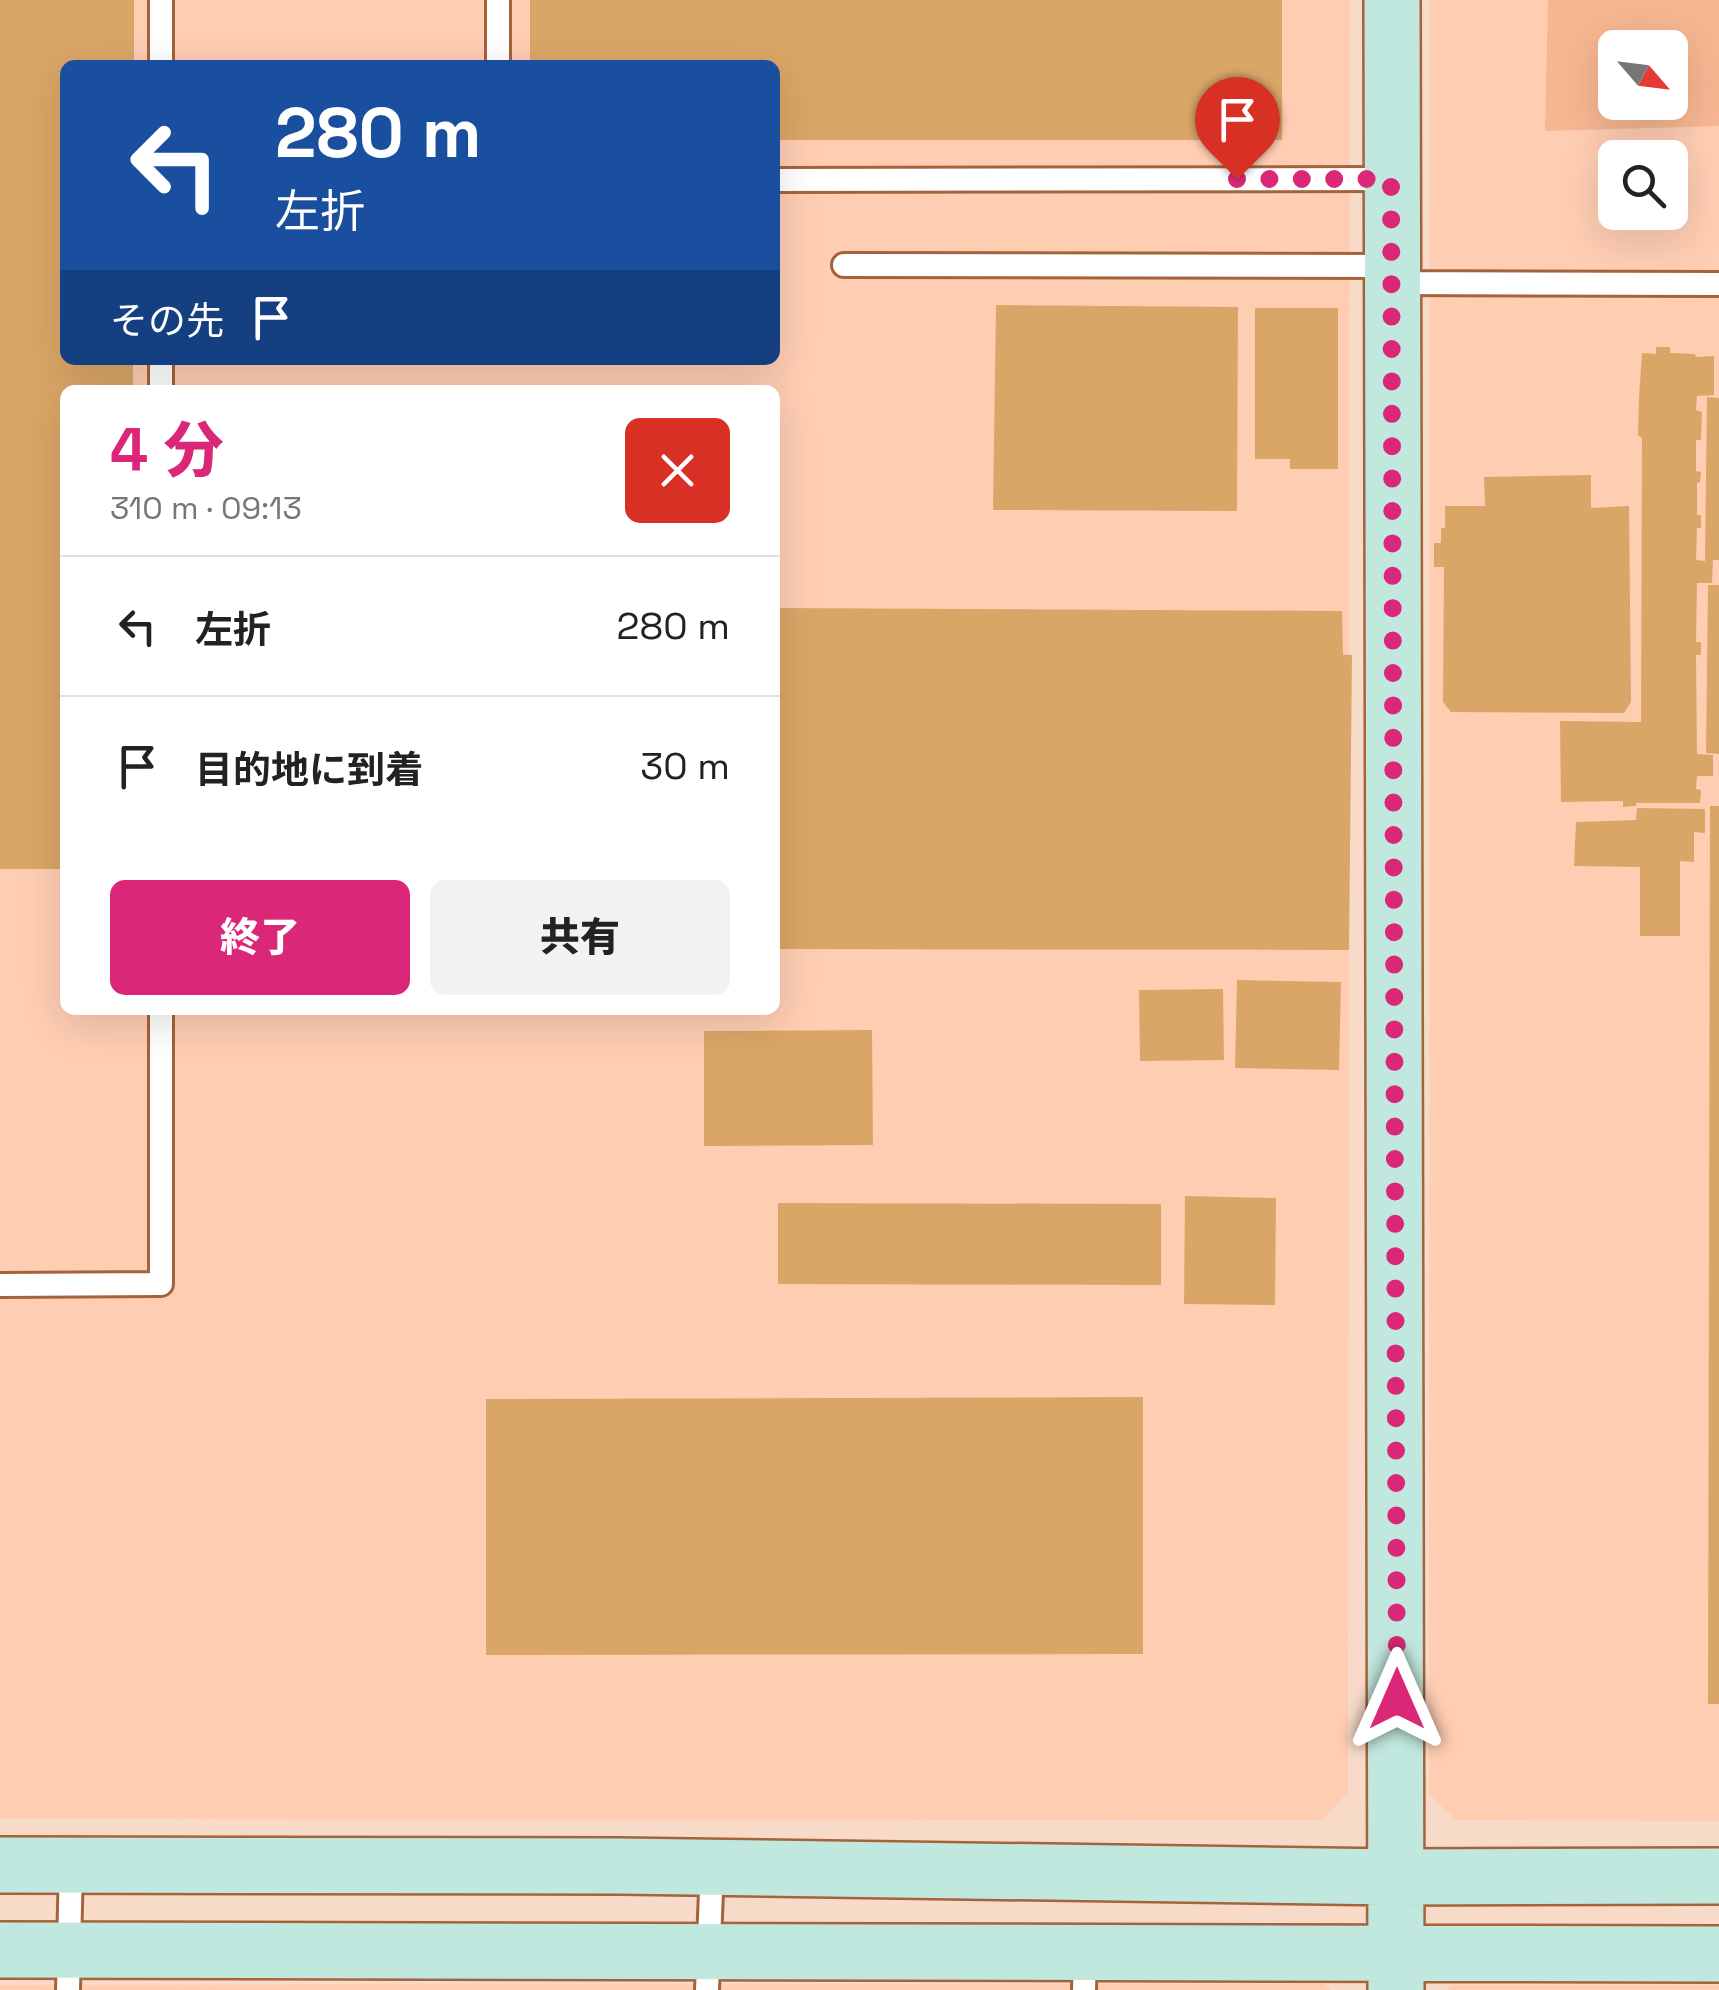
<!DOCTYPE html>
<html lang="ja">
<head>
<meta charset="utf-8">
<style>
  :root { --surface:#fff; --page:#f2f2f2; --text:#222; --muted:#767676; --line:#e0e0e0; --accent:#db2777 }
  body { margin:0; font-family:"Space Grotesk","Noto Sans JP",sans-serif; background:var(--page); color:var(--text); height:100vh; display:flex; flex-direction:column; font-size:38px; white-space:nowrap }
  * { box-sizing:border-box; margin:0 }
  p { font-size:32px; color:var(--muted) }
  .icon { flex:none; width:55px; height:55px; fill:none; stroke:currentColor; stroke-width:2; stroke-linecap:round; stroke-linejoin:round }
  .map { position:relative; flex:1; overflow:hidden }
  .sheet { position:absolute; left:60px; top:385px; width:720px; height:630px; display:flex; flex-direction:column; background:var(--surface); border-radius:15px; box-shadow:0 10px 40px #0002 }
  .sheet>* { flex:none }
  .guide { position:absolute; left:60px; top:60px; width:720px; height:305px; border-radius:15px; box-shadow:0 10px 40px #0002; background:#1a4fa0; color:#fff; overflow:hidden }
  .needle { width:65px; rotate:118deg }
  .controls { position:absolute; left:1598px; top:30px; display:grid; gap:20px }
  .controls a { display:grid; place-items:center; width:90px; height:90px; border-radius:15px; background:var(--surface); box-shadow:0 10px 40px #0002; font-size:50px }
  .pin { position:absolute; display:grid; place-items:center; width:85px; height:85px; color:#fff; margin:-102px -42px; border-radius:50% 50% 50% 0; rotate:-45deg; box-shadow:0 0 10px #0007 }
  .pin .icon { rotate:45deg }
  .me { position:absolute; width:110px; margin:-55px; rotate:0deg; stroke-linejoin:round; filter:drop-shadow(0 0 8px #0008) }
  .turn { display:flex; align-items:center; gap:35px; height:210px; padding:0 50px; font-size:45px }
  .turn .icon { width:130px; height:130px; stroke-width:2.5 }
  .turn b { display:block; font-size:70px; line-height:85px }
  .then { display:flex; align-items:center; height:95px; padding:0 50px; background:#0003; gap:20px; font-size:38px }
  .round { display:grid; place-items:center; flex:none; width:105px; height:105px; border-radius:15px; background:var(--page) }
  .overview { display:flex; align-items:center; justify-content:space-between; height:170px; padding:0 50px }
  h1 { font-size:60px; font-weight:800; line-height:75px; color:var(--accent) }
  .cta { display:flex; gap:20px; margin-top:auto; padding:20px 50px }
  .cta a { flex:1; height:115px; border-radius:15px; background:var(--accent); color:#fff; font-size:40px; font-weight:800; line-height:115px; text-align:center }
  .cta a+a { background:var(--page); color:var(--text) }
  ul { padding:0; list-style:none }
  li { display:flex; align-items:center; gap:30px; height:140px; padding:0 50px; border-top:2px solid var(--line) }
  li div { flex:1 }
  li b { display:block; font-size:38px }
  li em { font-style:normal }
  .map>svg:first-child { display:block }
  .built { fill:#fecdb2; fill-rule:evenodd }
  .green { fill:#f6b691; fill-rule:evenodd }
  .building { fill:#daa667 }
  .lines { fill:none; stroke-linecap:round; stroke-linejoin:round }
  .lane-casing { stroke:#a4633a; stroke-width:28 }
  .secondary-casing { stroke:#a4633a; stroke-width:60 }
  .lane { stroke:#fff; stroke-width:22 }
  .secondary { stroke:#c1e8de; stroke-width:55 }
  .route { stroke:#db2777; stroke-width:18; stroke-dasharray:0 32.4 }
</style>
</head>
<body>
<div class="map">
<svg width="1719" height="1990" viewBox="0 0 1719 1990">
  <rect width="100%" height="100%" fill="#f8dac9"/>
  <path class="built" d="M0,0h1350l-2,1792 -25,28 -1323,-1zM65,65h710v295h-710zM65,390h710v620h-710z
    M1430,0h289v1821l-263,-1 -27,-26zM1615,48h55v54h-55zM1615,158h55v54h-55z
    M1325,1984l5,6h-1330v-5z
    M1451,1985h268v5h-272z"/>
  <path class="green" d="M1548,0h171v126l-174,5zM1615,48h55v54h-55z"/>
  <path class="building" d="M0,0h134v65h-69v295h68v30h-68v479h-65z
    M530,0h752v140h-507v-75h-245z
    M996,305l242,2 -1,204 -244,-1z
    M1255,308h83v161h-48v-10h-35z
    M1656,347h14v6l25,1 1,3 18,-1v39l-17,1 -1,14 6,2 -1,28h-5v31l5,1 -1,10 -3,1v32h4v13h-4l-1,32 9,1 2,-164 12,1v162h-6l-1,23h-15l-1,59h5v13h-5l1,99 16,1v21h-16l-1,13 5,1 -1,13h-64v3l-13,1v-6l-62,1 -1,-81 81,1 1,-284 -4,-3 1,-37 3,-45 14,1z
    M1591,475v33l38,-2 2,196 -7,11 -173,-1 -8,-10 1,-135h-10v-24h7v-15h4v-22h40l-1,-29z
    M1708,585h11v169l-13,-1z
    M775,608l567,3 1,44h9l-3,295 -574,-1z
    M1710,806h9v898h-11z
    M1637,808l68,1v24l-11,-1v30l-14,-1v75h-40v-69l-66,-1 2,-44 60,-2z
    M1237,980l104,2 -2,88 -104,-2z
    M1223,989l1,71 -84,1 -1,-71z
    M872,1030l1,115 -169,1v-115z
    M1185,1196l91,2 -1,107 -91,-1z
    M778,1203l383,1v81l-383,-1z
    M1143,1397v257l-657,1v-256z"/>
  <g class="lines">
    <defs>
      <path id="lane" d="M161,0v65
        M498,0v65
        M775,180l616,-1
        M844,265l547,1
        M1391,283l328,1
        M161,360v30
        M0,1285l161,-1v-274
        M68,1990l3,-125
        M707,1990l5,-123
        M1084,1990l1,-37"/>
      <path id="secondary" d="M1392,0l4,1990
        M0,1865l619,1 777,11 323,-1
        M0,1950l1719,4"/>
    </defs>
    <use href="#lane" class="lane-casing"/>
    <use href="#secondary" class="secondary-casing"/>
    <use href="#lane" class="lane"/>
    <use href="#secondary" class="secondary"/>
  </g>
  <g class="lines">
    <path class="route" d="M1237,179h154l6,1520"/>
  </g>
</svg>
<div class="controls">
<a><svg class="needle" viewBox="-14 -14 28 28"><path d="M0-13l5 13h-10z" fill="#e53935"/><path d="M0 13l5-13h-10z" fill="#767676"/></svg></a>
<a><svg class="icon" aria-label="search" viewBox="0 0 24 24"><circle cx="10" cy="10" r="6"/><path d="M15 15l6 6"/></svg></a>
</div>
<div class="pin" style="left:1237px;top:179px;background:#d93025"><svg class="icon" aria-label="arrive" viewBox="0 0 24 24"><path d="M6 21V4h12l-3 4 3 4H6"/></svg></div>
<svg class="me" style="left:1397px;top:1699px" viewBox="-20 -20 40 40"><path d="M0-17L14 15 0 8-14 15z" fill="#db2777" stroke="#fff" stroke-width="4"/></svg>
<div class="guide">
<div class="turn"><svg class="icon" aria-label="left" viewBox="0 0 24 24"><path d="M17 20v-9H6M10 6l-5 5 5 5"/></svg><div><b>280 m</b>左折</div></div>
<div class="then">その先<svg class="icon" aria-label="arrive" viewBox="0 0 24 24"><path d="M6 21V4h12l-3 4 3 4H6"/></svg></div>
</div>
<section class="sheet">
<div class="overview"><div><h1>4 分</h1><p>310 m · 09:13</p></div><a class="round" style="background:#d93025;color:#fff"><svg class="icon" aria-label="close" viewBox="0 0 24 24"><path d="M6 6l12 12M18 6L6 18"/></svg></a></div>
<ul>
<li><svg class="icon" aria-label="left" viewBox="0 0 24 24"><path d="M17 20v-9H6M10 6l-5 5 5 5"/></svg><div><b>左折</b></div><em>280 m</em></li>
<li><svg class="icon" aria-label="arrive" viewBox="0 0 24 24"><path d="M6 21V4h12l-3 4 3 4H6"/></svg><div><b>目的地に到着</b></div><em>30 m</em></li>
</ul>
<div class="cta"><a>終了</a><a>共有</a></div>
</section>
</div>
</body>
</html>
